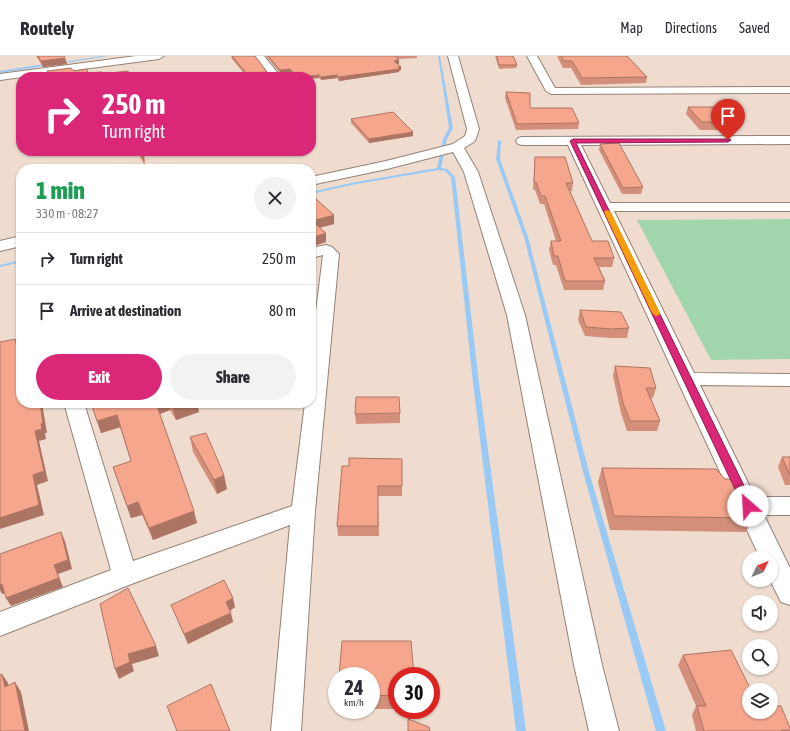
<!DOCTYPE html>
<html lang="en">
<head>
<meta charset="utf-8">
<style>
  :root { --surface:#fff; --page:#f2f2f3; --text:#2b2b33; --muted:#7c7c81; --line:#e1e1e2; --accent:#db2777 }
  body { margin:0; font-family:"Asap Condensed",sans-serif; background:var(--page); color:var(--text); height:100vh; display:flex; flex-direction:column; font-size:15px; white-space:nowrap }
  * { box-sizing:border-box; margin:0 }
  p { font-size:13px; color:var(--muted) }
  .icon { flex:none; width:22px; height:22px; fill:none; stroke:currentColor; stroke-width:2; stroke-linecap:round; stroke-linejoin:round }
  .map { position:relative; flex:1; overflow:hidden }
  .details { position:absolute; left:16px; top:108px; width:300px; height:244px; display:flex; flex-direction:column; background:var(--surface); border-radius:16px; box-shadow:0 1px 3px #0004 }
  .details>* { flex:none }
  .banner { position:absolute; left:16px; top:16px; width:300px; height:84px; border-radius:16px; box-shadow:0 1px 3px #0004; background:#db2777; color:#fff; overflow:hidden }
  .needle { width:26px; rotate:47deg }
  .fabs { position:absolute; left:742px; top:495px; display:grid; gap:8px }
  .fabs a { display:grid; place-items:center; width:36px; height:36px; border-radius:50%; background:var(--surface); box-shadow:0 1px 3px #0004; font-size:20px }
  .speed { position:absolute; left:328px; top:611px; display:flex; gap:8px; font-size:20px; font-weight:700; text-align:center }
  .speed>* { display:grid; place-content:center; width:52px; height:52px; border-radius:50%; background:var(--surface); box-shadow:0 1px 3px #0004; line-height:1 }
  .speed small { font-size:10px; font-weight:400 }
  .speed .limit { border:6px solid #d22; background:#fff; color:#111 }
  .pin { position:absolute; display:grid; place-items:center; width:34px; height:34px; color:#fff; margin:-41px -17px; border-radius:50% 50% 50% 0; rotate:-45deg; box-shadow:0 0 4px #0007 }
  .pin .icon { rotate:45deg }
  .me { position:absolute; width:44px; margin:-22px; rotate:334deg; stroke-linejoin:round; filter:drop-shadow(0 0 3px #0008) }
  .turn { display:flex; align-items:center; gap:14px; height:84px; padding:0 20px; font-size:18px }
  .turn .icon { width:52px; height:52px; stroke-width:2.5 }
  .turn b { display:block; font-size:28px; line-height:34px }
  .round { display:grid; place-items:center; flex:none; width:42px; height:42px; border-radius:21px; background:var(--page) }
  .head { display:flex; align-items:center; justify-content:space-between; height:68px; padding:0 20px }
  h1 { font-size:24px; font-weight:800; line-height:30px; color:#1e9e55 }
  .button { display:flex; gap:8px; margin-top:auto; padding:8px 20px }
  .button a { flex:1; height:46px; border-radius:24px; background:var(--accent); color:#fff; font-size:16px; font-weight:800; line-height:46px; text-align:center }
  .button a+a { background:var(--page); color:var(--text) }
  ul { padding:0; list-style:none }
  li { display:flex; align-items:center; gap:12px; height:52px; padding:0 20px; border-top:1px solid var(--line) }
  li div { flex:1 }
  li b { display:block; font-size:15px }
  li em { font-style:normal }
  header { display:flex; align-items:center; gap:24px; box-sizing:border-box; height:56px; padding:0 20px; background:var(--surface); border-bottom:1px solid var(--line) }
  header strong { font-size:19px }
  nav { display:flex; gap:22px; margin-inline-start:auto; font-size:14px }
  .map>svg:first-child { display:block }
  .green { fill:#a1d6ad }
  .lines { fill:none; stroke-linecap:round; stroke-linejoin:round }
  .stream { fill:#98caf5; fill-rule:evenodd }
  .minor-casing { stroke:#938276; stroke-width:2 }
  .minor { fill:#fff; fill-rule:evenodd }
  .wall { fill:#d38f79 }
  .shaded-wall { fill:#ac7463 }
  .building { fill:#f5a68d; stroke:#ac7463 }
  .route { fill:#db2777; stroke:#8e194d }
  .slow { fill:#f59e0b }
</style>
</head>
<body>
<header>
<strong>Routely</strong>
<nav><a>Map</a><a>Directions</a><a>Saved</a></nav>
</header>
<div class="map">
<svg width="790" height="675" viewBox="0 0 790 675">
  <rect width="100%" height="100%" fill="#efdccf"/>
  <path class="green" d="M790,163v140l-79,1 -74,-140z"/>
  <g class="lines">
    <path class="stream" d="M101,0h7l-49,8 -2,-1z
      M438,0h2l13,72 -6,11 -6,29 6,1 8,8 24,206 47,348h-10l-43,-348 -22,-206 -6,-6 -6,-1 -88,15 -40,9v-2l40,-9 86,-15 6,-29 6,-11z
      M50,7l1,2 -51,8v-2z
      M498,84l3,1 -1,18 28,78 61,235 77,259h-10l-73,-259 -59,-235 -28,-78z
      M21,204v2l-21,5v-2z"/>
    <defs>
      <path id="minor" d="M136,0h28l-5,3 -159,21v-6z
        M254,0h10l17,21h-10z
        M448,0h10l21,73 -4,12 -11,7 14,24 47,143 77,350 17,66h-30l-15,-66 -67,-350 -43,-143 -11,-20 -66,17 -76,16v-8l75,-16 67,-17 12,-8 2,-7z
        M527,0h10l18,32 235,-1v6l-239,1 -5,-3z
        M790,80v8l-209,1 29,58h180v8h-176l80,162 96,1v12l-90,-1 55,112h35v18h-26l26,53v37l-9,-3 -11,-22 1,-22h-11l-192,-413h-46l-4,-1 -2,-3 2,-3 4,-1z
        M21,180v10l-21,5v-10z
        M326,189l6,2 7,7 -24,257 -14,220h-30l19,-206 -156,58 -134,53v-24l111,-42 -47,-167h20l49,158 159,-55 13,-103h6v-51l12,-97 -12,3v-10z"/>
    </defs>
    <use href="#minor" class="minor-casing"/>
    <use href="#minor" class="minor"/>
  </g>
  <path class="wall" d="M36,0h28l1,2 2,6 -24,3z
    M231,0h24l12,16 1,3 -16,2h-5l-15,-18z
    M266,0h151v2l-19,1 1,1v4h-1l3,3v3l-2,1v1l-60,9 -2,-3 -16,2 -2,-2 -8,-1h-16l-4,-5 -11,1z
    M495,0h18l4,9 -1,3 -17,1z
    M557,0h70l20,21 -1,6 -65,2 -10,-17h-8z
    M506,36l24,16 49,15 -1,6 -62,1 -11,-32z
    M688,51l48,15 -2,8h-34l-14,-16z
    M351,63l62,13v4l-44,7 -18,-20z
    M600,88l43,43 -2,7h-19l-23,-44z
    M137,95h7l1,15z
    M535,101l38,26 -1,8h-2l22,50 22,17 -2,9h-13l6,14 -2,9h-39l-8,-25h-3l-4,-15 2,-9h5l-12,-37h-4l-5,-14h-2z
    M580,254l49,18 -2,10h-17l-25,-2 -7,-16z
    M615,310l41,22 -3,10h-2l9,23 -3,10h-30l-6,-18 -8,-37z
    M91,347h106l2,9 -23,8 -6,-10 -10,4 37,109 -44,17 -11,-25 -11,3 -18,-51 18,-6 -11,-34 -19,6z
    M400,357v10l-44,1 -1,-10z
    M190,381l37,52 -10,5 -24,-42z
    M782,401h8v28h-5l-7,-18z
    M402,403v37h-24l1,40h-41l-1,-10 12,-60z
    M602,412l151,50 -7,14 -136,-2 -12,-48z
    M171,549l64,2 -5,4 3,11 -45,22 -13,-30z
    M683,599l66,57 41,16v3h-94l-4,-16 4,-9 -18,-41z
    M371,620h26v33h-26z"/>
  <path class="shaded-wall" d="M65,2l2,6 -24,3 -2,-6z
    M399,4v4h-5v-3z
    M398,11h3v3l-2,1v1l-60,9v-4z
    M290,13l1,3 -11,1v-3z
    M267,16l1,3 -16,2h-5v-3z
    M319,19v3l-8,1v-2h-12z
    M337,19v3l-16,2v-3z
    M413,76v4l-44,7v-4z
    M334,159v9l-22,6v-9z
    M326,177v9l-15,5v-9z
    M15,283l4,10 2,8v6z
    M40,347h2l5,30h-2l1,6 -7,2 9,40 -11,4 7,30 -44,14v-11l33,-43 2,-44 6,-7z
    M156,347h12l2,7 -10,4z
    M189,347h8l2,9 -23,8 -3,-12z
    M117,359l4,12 -20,6 -4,-12z
    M224,419l3,14 -10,5 -3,-14z
    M138,446l4,13 -11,3 -4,-12z
    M194,455l3,12 -44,17 -4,-12z
    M61,476l4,9 7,28 -14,5 5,13 -52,19 -5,-8 48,-33z
    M2,528l5,9 -5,1 -2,-4v-5z
    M233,542l2,9 -7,5 -2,-10z
    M231,557l2,9 -45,22 -4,-10z
    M156,590l3,10 -27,8 2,7 -15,8 -4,-10 13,-15z
    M2,618l6,9 3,13 -6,-9z
    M15,626l6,10 8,39h-4z"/>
  <path class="building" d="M38,0h26l1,2 -24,3z
    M232,0h23l12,16 -20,2z
    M268,0h127l4,4 -5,1 7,6h-3l1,2 -60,8 -2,-2 -16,2 -2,-2 -22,2 -7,-8 -10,1z
    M497,0h16l4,9h-18z
    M561,0h66l20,21 -65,1 -10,-17h-8z
    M71,12l3,3 13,-2 1,4 14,-1v2l26,-3 3,6h-79l-5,-6z
    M506,36l24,1v15h42l7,15 -62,1z
    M688,51h35l13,15h-34z
    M393,56l20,20 -44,7 -18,-20z
    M619,87l24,44 -20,1 -23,-44z
    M139,95h4l1,10z
    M535,101h30l8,26h-7l26,58h16l6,17h-20l11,23h-40l-7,-25h-4l-3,-15h10l-16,-45h-4l-5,-14h-2z
    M316,143l18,16 -22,6 14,12 -15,5v-38z
    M580,254l41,2 8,16 -17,1 -26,-2z
    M15,283l6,24v40h19l3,20 -2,1 1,5 -7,2 9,40 -11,4 6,30 -39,13v-176z
    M615,310l35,2 6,20h-10l14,33h-30l-7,-18z
    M356,341h43l1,16 -45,1z
    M91,347h65l38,108 -45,17 -11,-26 -11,4 -14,-39 18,-6 -14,-46 -20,6z
    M170,347h19l-16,5z
    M206,377l18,42 -10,5 -24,-43z
    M782,401h8v18z
    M349,402l53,1v27h-24v40h-41l5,-60h7z
    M602,412l114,1 9,10h10l18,39 -139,-2z
    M61,476l7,28 -14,5 5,13 -53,20 -4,-14 -2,1v-31z
    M224,524l9,18 -7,4 5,11 -47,21 -13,-29z
    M128,532l28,58 -28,8 2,8 -15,7 -15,-65z
    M342,585h69l3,35h-17v20l-26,-1v-19h-32z
    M731,594l20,40h-2v22h22v-6h10l9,22v2h-8v1h-78l-7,-25h9l-23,-51z
    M2,618l3,13 10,-5 10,49h-25v-56z
    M211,628l19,47h-53l-10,-25z
    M408,663l21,8 1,4h-22z"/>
  <path class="route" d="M573,83h155l3,1 -3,2 -152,1 178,363 -2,2h-7l-2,-2 -173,-365z"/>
  <path class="slow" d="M607,154l4,2 49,101 -1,2 -3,1 -4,-3 -48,-101z"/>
</svg>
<div class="fabs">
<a><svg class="needle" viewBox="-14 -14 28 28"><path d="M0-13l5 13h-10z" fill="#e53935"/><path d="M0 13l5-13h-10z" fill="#7c7c81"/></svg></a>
<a><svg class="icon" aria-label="sound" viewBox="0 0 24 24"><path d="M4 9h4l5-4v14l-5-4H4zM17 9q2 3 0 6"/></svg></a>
<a><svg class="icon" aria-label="search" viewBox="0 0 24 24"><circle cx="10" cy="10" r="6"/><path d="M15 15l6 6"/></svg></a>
<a><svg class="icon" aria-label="layers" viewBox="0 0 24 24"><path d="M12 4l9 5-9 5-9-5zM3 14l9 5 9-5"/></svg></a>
</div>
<div class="speed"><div>24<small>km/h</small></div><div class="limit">30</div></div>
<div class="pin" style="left:728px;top:84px;background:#d93025"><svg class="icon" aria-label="arrive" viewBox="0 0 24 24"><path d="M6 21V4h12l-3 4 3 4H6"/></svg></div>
<svg class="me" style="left:748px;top:450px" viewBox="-20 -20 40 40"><circle r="19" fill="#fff"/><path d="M0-13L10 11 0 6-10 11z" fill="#db2777"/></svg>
<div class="banner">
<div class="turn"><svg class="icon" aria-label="right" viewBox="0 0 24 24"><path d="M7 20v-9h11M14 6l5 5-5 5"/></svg><div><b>250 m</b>Turn right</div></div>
</div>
<section class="details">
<div class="head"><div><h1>1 min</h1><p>330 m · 08:27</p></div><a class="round"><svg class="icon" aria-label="close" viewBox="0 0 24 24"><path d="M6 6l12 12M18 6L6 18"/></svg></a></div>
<ul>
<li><svg class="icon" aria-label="right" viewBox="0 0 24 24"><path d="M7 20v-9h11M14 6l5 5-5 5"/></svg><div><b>Turn right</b></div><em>250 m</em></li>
<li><svg class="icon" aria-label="arrive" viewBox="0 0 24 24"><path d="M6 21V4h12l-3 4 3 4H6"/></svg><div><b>Arrive at destination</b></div><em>80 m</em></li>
</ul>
<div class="button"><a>Exit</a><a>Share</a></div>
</section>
</div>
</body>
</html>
